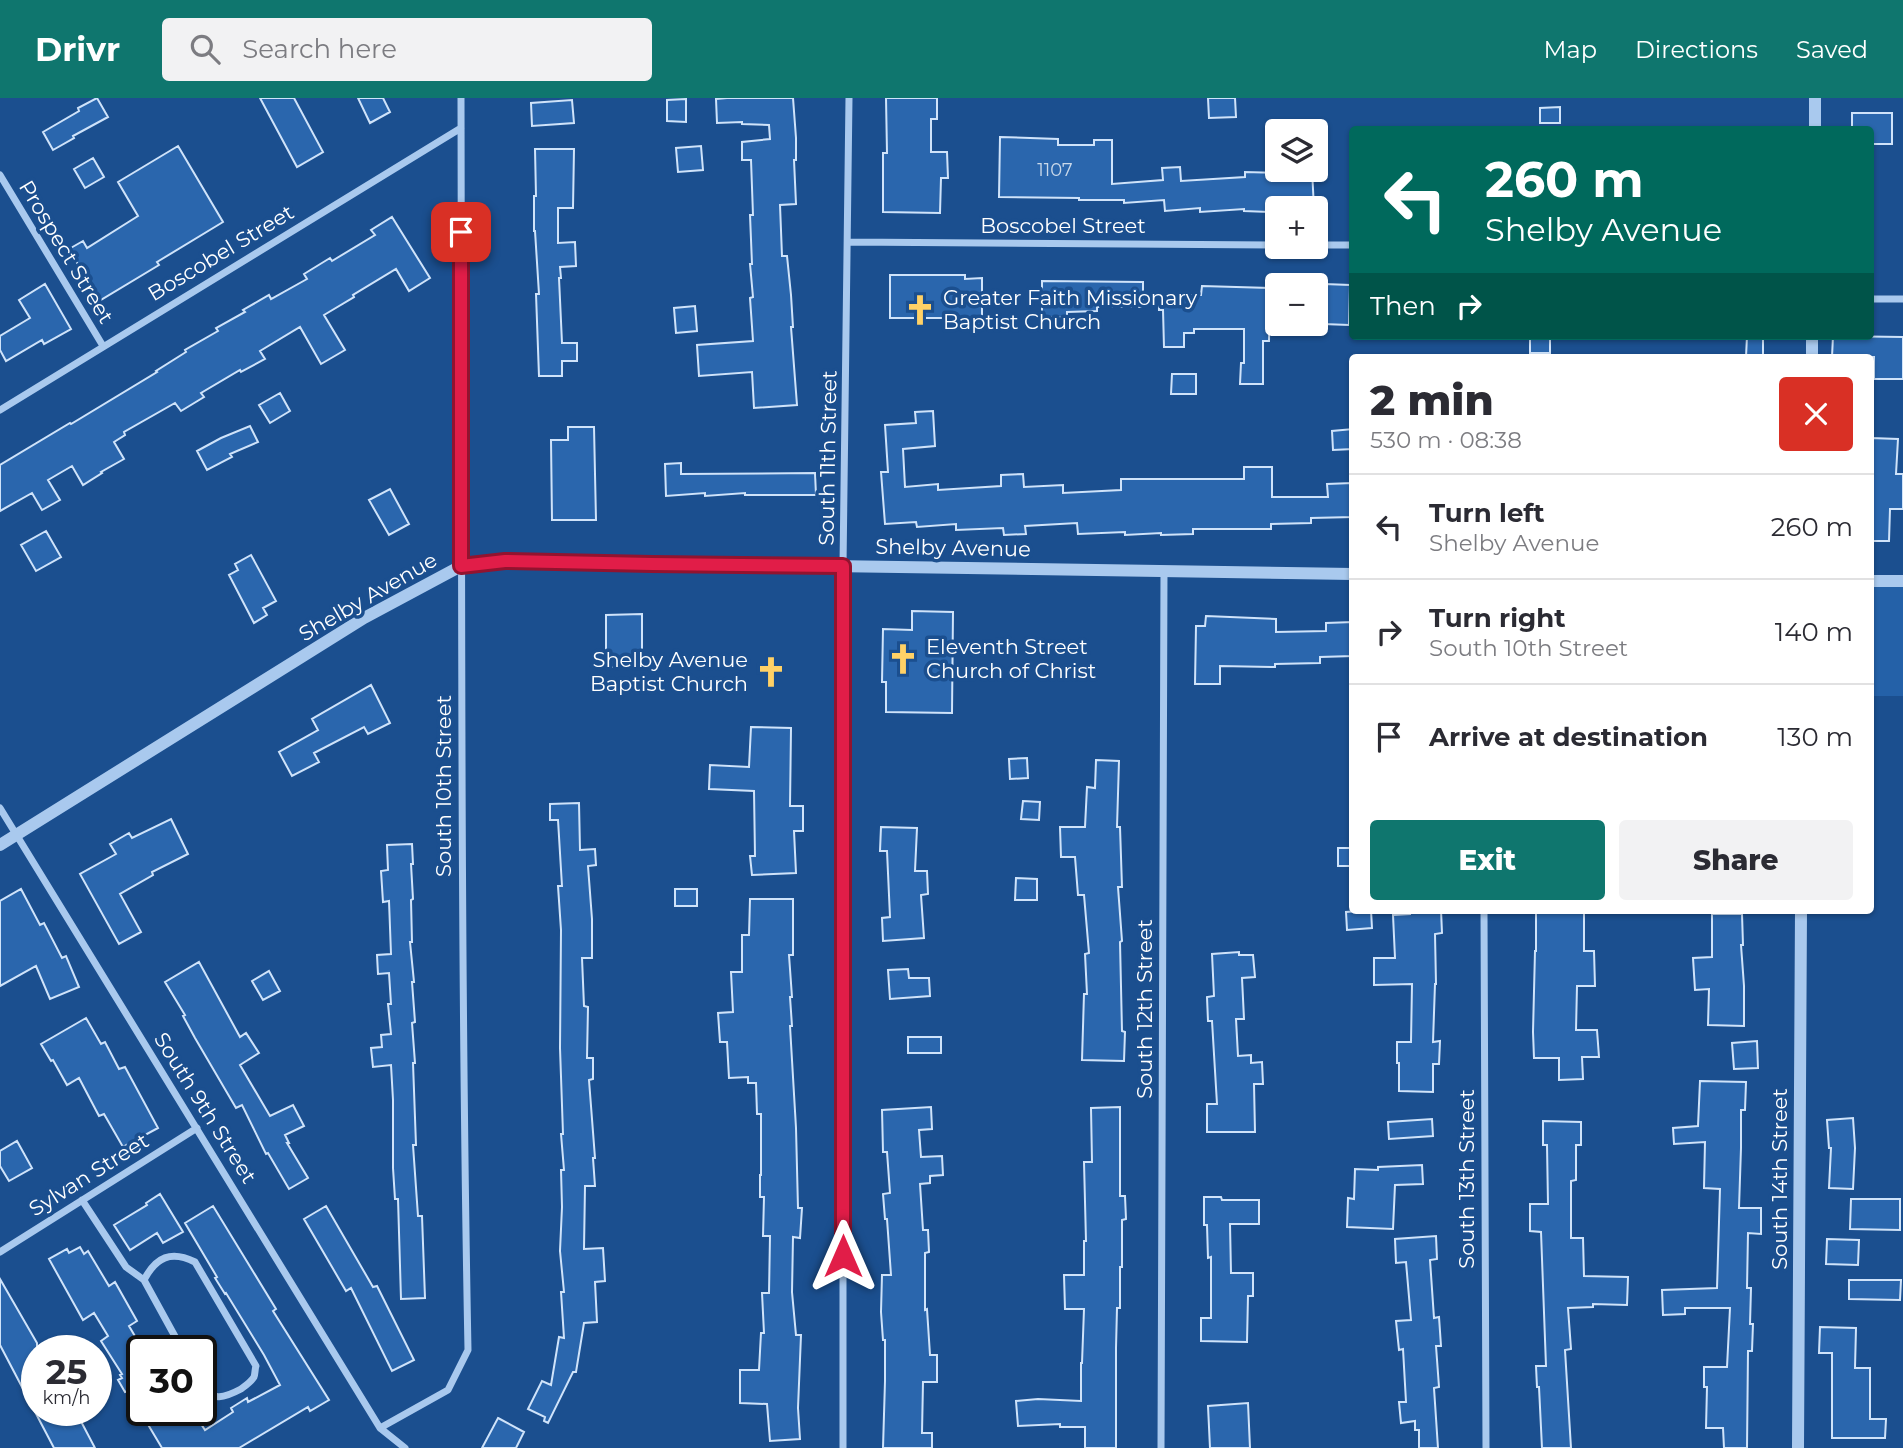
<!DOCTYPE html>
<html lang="en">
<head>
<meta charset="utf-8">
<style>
  :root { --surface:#fff; --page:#f2f2f3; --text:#2b2b33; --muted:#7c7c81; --line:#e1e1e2; --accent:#0f766e }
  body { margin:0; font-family:Montserrat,sans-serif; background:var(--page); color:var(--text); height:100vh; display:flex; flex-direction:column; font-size:26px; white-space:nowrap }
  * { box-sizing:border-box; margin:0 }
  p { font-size:23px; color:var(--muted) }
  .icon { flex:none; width:38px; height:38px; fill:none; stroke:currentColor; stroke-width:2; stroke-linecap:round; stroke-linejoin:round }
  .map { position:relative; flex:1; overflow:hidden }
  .drawer { position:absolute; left:1349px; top:256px; width:525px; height:560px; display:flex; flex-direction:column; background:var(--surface); border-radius:7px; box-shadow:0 2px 5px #0004 }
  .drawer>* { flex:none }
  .top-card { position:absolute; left:1349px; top:28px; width:525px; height:214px; border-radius:7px; box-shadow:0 2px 5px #0004; background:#00695c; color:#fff; overflow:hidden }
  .controls { position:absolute; left:1265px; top:21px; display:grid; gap:14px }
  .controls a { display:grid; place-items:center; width:63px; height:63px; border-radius:7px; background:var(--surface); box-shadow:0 2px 5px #0004; font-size:35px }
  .speed { position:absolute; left:21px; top:1237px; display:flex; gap:14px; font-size:35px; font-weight:700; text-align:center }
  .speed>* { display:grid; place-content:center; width:91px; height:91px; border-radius:50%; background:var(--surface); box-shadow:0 2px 5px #0004; line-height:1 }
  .speed small { font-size:18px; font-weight:400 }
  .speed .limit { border:4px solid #111; border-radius:10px; background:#fff; color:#111 }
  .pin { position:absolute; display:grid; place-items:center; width:60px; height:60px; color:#fff; margin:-30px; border-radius:14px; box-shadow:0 4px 10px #0006 }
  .me { position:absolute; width:77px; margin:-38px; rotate:0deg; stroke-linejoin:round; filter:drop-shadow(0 0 5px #0008) }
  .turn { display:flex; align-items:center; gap:24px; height:147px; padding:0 21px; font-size:32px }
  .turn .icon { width:91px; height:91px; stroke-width:2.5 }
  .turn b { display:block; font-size:49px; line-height:60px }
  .then { display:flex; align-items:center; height:66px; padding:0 21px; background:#0003; gap:14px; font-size:26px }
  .round { display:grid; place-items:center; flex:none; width:74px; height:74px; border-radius:7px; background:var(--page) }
  .summary { display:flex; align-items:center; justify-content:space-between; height:119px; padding:0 21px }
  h1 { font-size:42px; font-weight:800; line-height:52px }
  .primary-button { display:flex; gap:14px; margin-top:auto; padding:14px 21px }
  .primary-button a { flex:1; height:80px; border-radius:7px; background:var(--accent); color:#fff; font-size:28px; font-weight:800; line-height:80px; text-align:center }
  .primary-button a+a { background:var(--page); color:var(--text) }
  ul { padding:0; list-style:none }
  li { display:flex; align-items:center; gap:21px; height:105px; padding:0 21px; border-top:2px solid var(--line) }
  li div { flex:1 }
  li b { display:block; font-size:26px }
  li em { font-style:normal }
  header { display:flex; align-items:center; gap:42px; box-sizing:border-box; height:98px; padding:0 35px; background:var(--accent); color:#fff }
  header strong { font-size:33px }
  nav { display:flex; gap:38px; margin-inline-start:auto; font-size:24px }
  .search { width:490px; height:63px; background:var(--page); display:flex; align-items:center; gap:18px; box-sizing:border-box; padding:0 24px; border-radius:7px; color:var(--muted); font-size:26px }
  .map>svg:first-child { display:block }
  .green { fill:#2461a8 }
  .building { fill:#2a66ad; stroke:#cfe3fa; stroke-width:2 }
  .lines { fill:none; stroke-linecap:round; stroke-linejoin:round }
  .minor { stroke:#a9c9ee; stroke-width:7 }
  .tertiary { stroke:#a9c9ee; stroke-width:12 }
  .route-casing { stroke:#92132f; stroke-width:18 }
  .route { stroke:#e11d48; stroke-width:12 }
  .labels { text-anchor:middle; stroke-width:7; stroke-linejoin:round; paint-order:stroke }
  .number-label { font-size:18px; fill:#cad9ea }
  .street-label { font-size:21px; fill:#fff; stroke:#1b4f8f }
  .poi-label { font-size:21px; fill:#fff; stroke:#1b4f8f; text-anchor:start }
</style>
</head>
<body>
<header>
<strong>Drivr</strong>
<div class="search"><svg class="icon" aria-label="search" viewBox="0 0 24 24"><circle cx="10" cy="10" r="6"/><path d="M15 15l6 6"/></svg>Search here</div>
<nav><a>Map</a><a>Directions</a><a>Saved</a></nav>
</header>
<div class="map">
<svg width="1903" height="1350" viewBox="0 0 1903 1350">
  <rect width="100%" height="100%" fill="#1b4f8f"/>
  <path class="green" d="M1871,483h32v115h-32z"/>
  <path class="building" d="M97,0l11,19 -35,19 1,2 -21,12 -10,-18 36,-21 -1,-3z
    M260,0h34l29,54 -26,15z
    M358,0h25l7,14 -20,11z
    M727,0h66l3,40v22h-2l2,44 -16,1 2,51h5l4,39 2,32h-2l6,78 -43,3 -2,-36 -53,4 -2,-31 56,-4 -3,-43 3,-1 -3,-33h2l-2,-49h3l-2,-55h-9v-18l28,-3 -1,-14 -27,-1v-2l-25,1 -1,-24z
    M886,0h51v21h-6v33h16l1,26h-7l-1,35 -57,-1v-59h4z
    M1208,0h27l1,19 -27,1z
    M686,1v23l-19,-1v-21z
    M572,2l2,23 -42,3 -1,-23z
    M1560,9v16h-20v-15z
    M1852,15h40v31h-21v-14h-19z
    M1000,39l58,2v6h36v-5h18v44l51,-4 -1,-12 18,-1 1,14 64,-4v-5l41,1v-3h26l2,38h-45v4l-25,-1v-2l-44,3v-4l-35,3 -1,-11 -40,3v-3h-45v-2l-80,-1z
    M178,48l45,76 -66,40 2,3 -60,36 -30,-52 14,-8 4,7 51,-32 -20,-34z
    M701,48l2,24 -25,2 -2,-24z
    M535,51h39l-1,59h-15v35l17,-1 1,24 -16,1 1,11h-2l3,65h15v18h-15v15h-23l-3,-82h3l-4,-63h-1v-35h2z
    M93,60l11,19 -19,11 -11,-19z
    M392,119l38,61 -21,13 -13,-22 -43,26 1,2 -30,18 21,35 -24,14 -21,-37 -40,24 5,8 -24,13 -1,-2 -39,23 3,4 -23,14 -6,-8 -51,29 1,3 -11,7 10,17 -23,13 1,1 -19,12 -11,-19 -24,14 12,20 -18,10 -10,-17 -32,18v-46l70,-42 1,1 86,-52 -1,-1 30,-19 -1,-2 33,-19 -2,-3 29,-16 -2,-2 26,-15 2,4 36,-20 -3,-5 26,-16 2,3 43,-26 -4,-5z
    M890,177h75v4l17,-1v51h-30l1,-11h-63z
    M1042,183l101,1v25h-46v4l-30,1v5h-25z
    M45,186l26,45 -27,15 -2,-4 -36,21 -6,-11v-14l30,-18 -11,-18z
    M1324,186l26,1 -1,40 -26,-1z
    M1202,188l68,2 -1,53h-6v43h-23l1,-21h3v-34h-50v4h-10v14h-20l-1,-37h-4v-15h42z
    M695,208l2,25 -21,2 -2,-25z
    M1530,238h20v17h-20z
    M1747,238h16v21h-17z
    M1833,238l70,1v42h-29v-22h-42z
    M1172,276h24v20h-25z
    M280,295l10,18 -20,12 -11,-18z
    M933,313l2,35 -32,3 2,38 33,-3v6l63,-4v-11l22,-1 1,13 39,-2v8l58,-3v-11h123v-12h28v30h56l-1,-13 25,-1 1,34 -42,1v5l-40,1v5h-78v5l-32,1v-2l-36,2v-3l-47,2 -1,-11 -52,3 1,8 -22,1 -1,-7 -47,2v-6l-39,3 -1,-5 -31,2 -4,-52h7l-3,-47 31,-2 -1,-11z
    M250,328l8,16 -28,12 2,3 -25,13 -10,-19 24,-13z
    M568,329h26l2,93h-44l-1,-80h17z
    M1353,331v20l-20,1 -1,-19z
    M1871,340l27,1 -2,35h7v35h-13l-1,32h-18z
    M681,365v11l134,-1 1,22h-71v-2l-40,3v-3l-39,3 -1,-32z
    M390,391l19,35 -20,11 -20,-35z
    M46,433l15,26 -25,14 -15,-26z
    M251,457l25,46 -13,7 4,7 -13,8 -25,-48 9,-5 -3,-6z
    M912,513l41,1 -1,101 -66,-1v-30h-4l1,-53 29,1z
    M642,516v43h-14v10h-22v-52z
    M1206,518l70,3v13l50,-1v-8l27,-1v34l-33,1v6l-45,1v3l-55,-1v18h-25l1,-58h9z
    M371,587l19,38 -22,11 -4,-7 -50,26 5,9 -27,14 -13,-24 39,-22 -6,-11z
    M751,629l40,1 -1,78h13v25h-9l2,42 -44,2 -2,-19h5l-1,-65 -45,-2 1,-24 39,2z
    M1027,660l1,20 -18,1 -1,-20z
    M1096,662l23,1 -2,66h3l2,60h-4l4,54 -2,1 2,89 3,1 -1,29 -42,-1 2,-66h3l-2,-40 4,-1 -5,-58h-6l-3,-38h-14l-1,-30h25l2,-40 8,1z
    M1023,703l17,1 -1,18 -18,-1z
    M579,705l1,47 15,-1 1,16 -8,1 4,53v39h-10l2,48 4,1 -1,51h6v21l-4,1 6,78h-2l2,28h-10l-1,63 19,-1 2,33 -10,1 2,40 -13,1 -8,49h-3l-25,51 -4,-2 1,-4 -17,-8 14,-28 9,4 8,-48 5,1 -3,-46h3l-4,-41 2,-44 -1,-37h3l-3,-36h2l-3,-86 1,-118 -3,-44h4l-4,-66h-8v-16z
    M171,721l17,35 -36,18 1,3 -33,19 21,38 -22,12 -39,-70 36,-20 -6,-10 19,-11 3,5z
    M881,729l36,1 -2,43h12l1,23 -7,1 3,43 -41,3 -1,-23 8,-1 -3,-66h-7z
    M412,746l1,20h-2l2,35 -2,1 1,42h-2l4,40h-2l3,40 -3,1 3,40h-2l3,82h-3l5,71h4l3,82 -24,1 -3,-100h-3l-2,-31v-68l-2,-35 -18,2 -2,-19 11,-1 -1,-12 10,-1 -3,-30h3l-2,-31 -11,1 -1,-19 14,-1 -2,-53 -6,1 -2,-31 7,-1 -1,-25z
    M1338,750h15v18h-15z
    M1016,780l21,1v21h-22z
    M21,791l19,36 4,-2 18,35 4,-2 13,31 -29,12 -14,-33 -36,20v-85z
    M675,791h22v17h-22z
    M750,801h43v56h-4l3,42h-2l2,29h-2l6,102 2,80h4l-2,30 -7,-1 -1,55 4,43h5l-3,73 2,31 -30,2 -3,-37 -27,-1v-33h19l2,-37h3l-2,-40h7l1,-57h-7l1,-39h-4v-22h1v-61h-4l-1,-31h-8v-6l-19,1 -2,-36h-7l-2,-29 15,-1 -2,-40h11v-37h7z
    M1371,812l1,18 -25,2 -1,-18z
    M1410,812h31l1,23 -7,1 1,50h-1l-2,58 7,-1 -1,23h-6v28l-34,-1v-28h-2v-21h14l1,-58 -38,1v-27h21l-2,-43 17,-1z
    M1536,815h48v38h10l1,35h-18l-1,44h21l2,27h-17l1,22 -24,1v-22h-25l-1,-26 2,-81h1z
    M1712,816h30l1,31h-2l3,41v40l-36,-1 1,-36 -14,1 -2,-32 19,-1z
    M1239,854v3h14l2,22 -13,1 2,41h-8l2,37 13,-1v8l11,-1 1,22h-9l1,48h-48v-28h10l-5,-83h-4l-1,-24 7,-1 -2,-42z
    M199,864l41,75 6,-4 13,20 -19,12 30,51 23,-11 11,21 -19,9 4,8h-2l21,35 -19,11 -21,-36 -2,1 -24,-49 -6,3 -41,-70 -12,-22 2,-1 -20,-33z
    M908,871l1,9h20l1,18 -40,3 -2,-29z
    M269,873l11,20 -17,9 -11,-19z
    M86,920l15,26 4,-2 14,27 6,-2 33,61 -35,19 -19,-33 -5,2 -20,-38 -12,7 -14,-25 -2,1 -10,-17z
    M908,939h33v16h-33z
    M1757,943l1,27 -24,1 -2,-26z
    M1700,983l46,1 -1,28h-4v38l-2,60h22v26l-13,-1 -1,55h4l-1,36h3l-1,27h-4l-1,97h-23l-1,-20h-17l1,-41h-3v-20h23l3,-59h-45v6l-22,1 -1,-25 55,-2 3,-99 -16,-1 1,-46 -31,2 -1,-16 25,-2z
    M931,1009l1,22 -13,1 2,27 21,-1 1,19 -13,1v7l-10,1 3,46h5l1,22 -4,1v57l2,-1 3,46h7v27h-14l-1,51h10v15h-49l2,-67v-41h-2l-2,-28 1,-37h9l-4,-56h-2l-2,-25 7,-1 -3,-41h-4l-1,-42z
    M1120,1009v89h5l1,23 -4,1v47h-2v41h-3l-1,40v100h-31v-21h-25v-3l-42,2 -2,-25 22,-2 43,2v-38h1l2,-54h-19l-1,-34h20v-34h2l-2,-79h8l-1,-54z
    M1853,1020l2,30 -2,41 -24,-1 2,-40h-2l-2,-28z
    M1432,1021l1,17 -44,3 -1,-17z
    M1543,1023l38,1v23h-5v35l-5,1v57h12l1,38 44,1 -1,28 -34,-1v3l-25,1 3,41 -6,1 6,98h-29l-3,-61h-2l-1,-21h10l-5,-134 -11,-1v-27h18l-1,-59h-4z
    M17,1043l15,27 -23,13 -9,-15v-15z
    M1422,1067l1,19 -28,1 -2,44 -46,-2 1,-29 6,1 1,-30 23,1v-3z
    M160,1096l23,38 -20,11 -6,-10 -27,17 -16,-25 33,-20 -1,-2z
    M1204,1099h17l1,3h37v24h-29l1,49h22v23h-5l-1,46 -46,-1v-23h10v-61l-3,1 -1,-33h-3z
    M1851,1101h49v31l-50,-1z
    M213,1108l63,103 -3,2 56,89 -19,11 -2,-4 -69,41h-77l-34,-57 -3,1 -7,-12 4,-2 -2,-3 2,-1 -21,-33 7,-5 -14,-23 -11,7 -34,-61 18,-10 2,4 11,-6 4,7 4,-3 21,35 6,-4 22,39 -8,5 13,22 -4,3 4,6v53h50l13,20 28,-18 -2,-4 16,-10 1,4 32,-17 -16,-30 -38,-62 -1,1 -10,-16 2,-1 -32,-54z
    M326,1108l47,81 4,-1 37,74 -22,11 -41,-83 -5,3 -42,-72z
    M1436,1138l1,23 -7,1 4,58 5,-1 2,29h-5l3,41 -5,1 4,60h-19v-18h-4v-9l-14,2 -2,-21h7l-3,-53 -4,1 -3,-29 15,-1 -5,-58 -10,1 -1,-24z
    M1827,1141l32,1 -1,25 -32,-1z
    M0,1181l37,64v67h38l20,38h-41l-54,-103z
    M1849,1182h52l-1,20 -51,-1z
    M1820,1229l36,1 -1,40h15v51h16l-1,19h-53v-85h-13z
    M1248,1305l2,45h-40l-2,-42z
    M498,1320l26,14 -8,16h-34z"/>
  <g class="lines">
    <path class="minor" d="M0,77l103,171
      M848,144l430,3
      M1316,147h37
      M1871,201h32
      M0,312l461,-282
      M0,710l380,620 25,20
      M1484,812l2,538
      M82,1102l44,67 18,13 39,71
      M0,1154l197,-124
      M144,1182c12,-23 27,-30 51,-18l61,104c-1,2 -1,9 -2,11 -3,5 -9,9 -13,12 -15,8 -30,14 -40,-4
      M380,1330l68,-38 20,-40c-8,-417 -6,-835 -7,-1252
      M843,1350v-882l6,-468
      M1161,1350l3,-877"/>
    <path class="tertiary" d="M1815,32v-32
      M1812,259v-21
      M1871,483h32
      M0,747l364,-227 97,-52 44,-5 848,13
      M1798,1350l3,-538"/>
  </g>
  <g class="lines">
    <defs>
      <path id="route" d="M461,134v334l44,-5 147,3 191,2v690"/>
    </defs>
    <use href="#route" class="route-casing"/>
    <use href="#route" class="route"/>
  </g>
  <defs>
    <symbol id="church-bare" viewBox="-9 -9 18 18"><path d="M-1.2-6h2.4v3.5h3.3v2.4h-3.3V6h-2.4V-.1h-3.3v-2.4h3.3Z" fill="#ffd166" stroke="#1b4f8f" stroke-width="2.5" paint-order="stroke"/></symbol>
  </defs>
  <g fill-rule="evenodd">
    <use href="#church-bare" x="898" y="190" width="44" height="44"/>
    <use href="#church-bare" x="881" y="539" width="44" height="44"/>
    <use href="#church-bare" x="749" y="552" width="44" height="44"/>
  </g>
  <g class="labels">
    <g class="number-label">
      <text x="1055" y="78">1107</text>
    </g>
    <g class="street-label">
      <text x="1063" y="135">Boscobel Street</text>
      <text transform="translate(66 154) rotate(59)" y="7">Prospect Street</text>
      <text transform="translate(221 155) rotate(-31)" y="7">Boscobel Street</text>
      <text transform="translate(828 360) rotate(-89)" y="7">South 11th Street</text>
      <text transform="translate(953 450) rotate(1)" y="7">Shelby Avenue</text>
      <text transform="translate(368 499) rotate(-30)" y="7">Shelby Avenue</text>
      <text transform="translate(444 688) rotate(-90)" y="7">South 10th Street</text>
      <text transform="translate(1145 911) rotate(-90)" y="7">South 12th Street</text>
      <text transform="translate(205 1010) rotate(58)" y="7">South 9th Street</text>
      <text transform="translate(89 1077) rotate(-32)" y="7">Sylvan Street</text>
      <text transform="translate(1467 1081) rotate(-90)" y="7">South 13th Street</text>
      <text transform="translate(1780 1081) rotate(-90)" y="7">South 14th Street</text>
    </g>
    <g class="poi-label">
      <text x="943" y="207">Greater Faith Missionary<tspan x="943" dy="24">Baptist Church</tspan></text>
      <text x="926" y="556">Eleventh Street<tspan x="926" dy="24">Church of Christ</tspan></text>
      <text x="748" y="569" text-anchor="end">Shelby Avenue<tspan x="748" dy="24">Baptist Church</tspan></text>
    </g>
  </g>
</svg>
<div class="controls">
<a><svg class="icon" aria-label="layers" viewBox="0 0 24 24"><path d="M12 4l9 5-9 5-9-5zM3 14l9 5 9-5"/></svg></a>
<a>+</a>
<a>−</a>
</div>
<div class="speed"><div>25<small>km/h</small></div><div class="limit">30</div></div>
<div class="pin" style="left:461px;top:134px;background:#d93025"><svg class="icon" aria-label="arrive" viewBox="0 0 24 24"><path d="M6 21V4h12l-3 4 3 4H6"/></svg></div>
<svg class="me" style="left:843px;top:1158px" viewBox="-20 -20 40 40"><path d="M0-17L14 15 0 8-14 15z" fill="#e11d48" stroke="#fff" stroke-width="4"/></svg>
<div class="top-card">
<div class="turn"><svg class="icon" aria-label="left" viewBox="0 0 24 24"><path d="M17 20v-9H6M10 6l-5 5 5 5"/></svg><div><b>260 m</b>Shelby Avenue</div></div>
<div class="then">Then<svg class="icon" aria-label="right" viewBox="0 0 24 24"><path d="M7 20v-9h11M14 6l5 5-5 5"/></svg></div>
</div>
<section class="drawer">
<div class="summary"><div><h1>2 min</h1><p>530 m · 08:38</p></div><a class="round" style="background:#d93025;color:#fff"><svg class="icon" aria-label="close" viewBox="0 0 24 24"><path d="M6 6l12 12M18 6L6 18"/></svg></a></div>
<ul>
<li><svg class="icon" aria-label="left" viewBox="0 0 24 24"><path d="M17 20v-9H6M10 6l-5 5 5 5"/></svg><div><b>Turn left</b><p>Shelby Avenue</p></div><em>260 m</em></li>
<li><svg class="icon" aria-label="right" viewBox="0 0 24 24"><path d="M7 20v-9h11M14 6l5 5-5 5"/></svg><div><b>Turn right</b><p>South 10th Street</p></div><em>140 m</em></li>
<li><svg class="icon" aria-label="arrive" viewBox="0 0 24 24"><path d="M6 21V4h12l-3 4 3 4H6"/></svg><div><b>Arrive at destination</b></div><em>130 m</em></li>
</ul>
<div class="primary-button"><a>Exit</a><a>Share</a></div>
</section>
</div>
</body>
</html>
